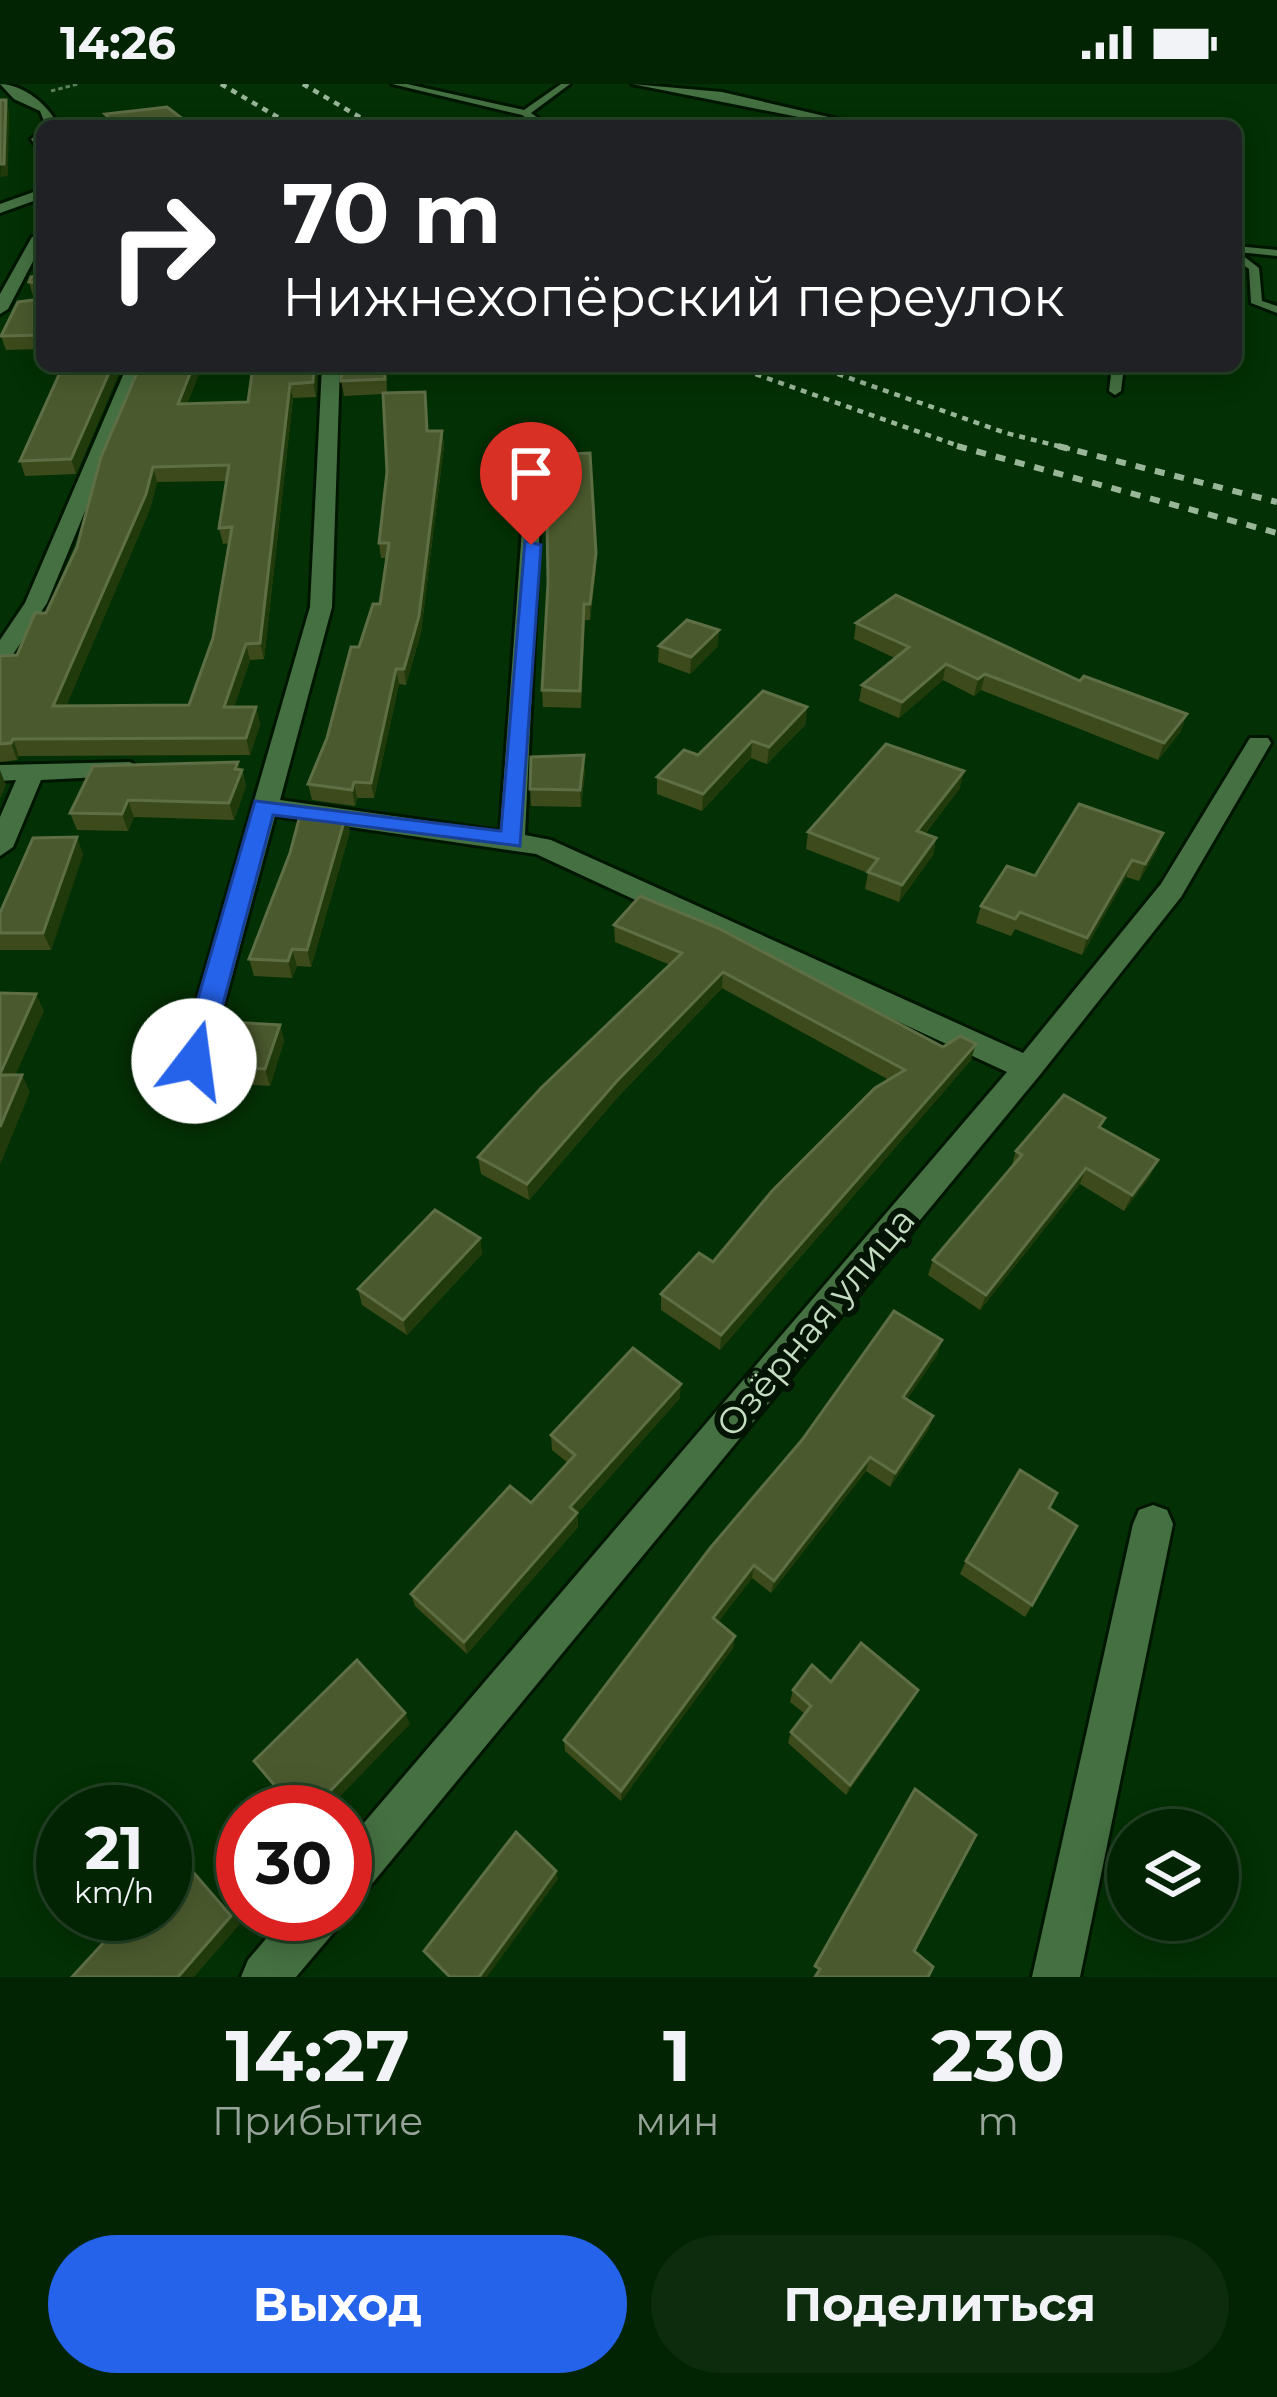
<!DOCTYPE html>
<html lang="ru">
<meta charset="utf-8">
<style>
:root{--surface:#022403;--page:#0c2c0d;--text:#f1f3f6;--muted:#96a49a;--line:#234125;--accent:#2563eb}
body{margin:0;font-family:Montserrat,sans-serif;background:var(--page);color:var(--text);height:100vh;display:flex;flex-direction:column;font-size:45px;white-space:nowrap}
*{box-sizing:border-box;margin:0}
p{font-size:39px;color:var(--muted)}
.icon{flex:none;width:66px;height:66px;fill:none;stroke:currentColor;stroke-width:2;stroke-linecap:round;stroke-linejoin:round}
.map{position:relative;height:1893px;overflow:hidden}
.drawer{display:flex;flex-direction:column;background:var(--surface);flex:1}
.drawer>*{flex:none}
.top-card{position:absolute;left:36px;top:36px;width:1206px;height:252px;border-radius:18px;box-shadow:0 6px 30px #0003,0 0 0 3px var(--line);background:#202124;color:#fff;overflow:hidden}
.tools{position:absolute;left:1107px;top:1725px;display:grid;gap:24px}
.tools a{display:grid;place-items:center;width:132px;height:132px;border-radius:50%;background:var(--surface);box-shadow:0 6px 30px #0003,0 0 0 3px var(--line);font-size:60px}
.speed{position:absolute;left:36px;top:1701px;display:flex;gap:24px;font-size:60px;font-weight:700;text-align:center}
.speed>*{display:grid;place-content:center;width:156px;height:156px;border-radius:50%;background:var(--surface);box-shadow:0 6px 30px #0003,0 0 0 3px var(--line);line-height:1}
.speed small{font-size:30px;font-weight:400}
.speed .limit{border:18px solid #d22;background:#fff;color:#111}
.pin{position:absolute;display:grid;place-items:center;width:102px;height:102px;color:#fff;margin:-123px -51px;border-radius:50% 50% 50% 0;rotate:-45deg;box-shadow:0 0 12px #0007}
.pin .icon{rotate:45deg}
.me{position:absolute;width:132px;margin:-66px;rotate:15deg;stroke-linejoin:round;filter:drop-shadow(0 0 9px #0008)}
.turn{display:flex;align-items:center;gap:42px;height:252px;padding:0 48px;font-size:54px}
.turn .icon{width:156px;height:156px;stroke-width:2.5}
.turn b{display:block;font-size:84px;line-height:102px}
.eta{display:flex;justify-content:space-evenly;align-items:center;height:204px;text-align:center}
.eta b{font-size:72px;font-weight:700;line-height:84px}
.primary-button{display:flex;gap:24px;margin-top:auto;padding:24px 48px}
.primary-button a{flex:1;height:138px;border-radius:72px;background:var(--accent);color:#fff;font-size:48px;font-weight:700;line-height:138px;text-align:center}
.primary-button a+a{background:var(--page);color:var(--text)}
.status{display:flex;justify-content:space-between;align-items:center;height:84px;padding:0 60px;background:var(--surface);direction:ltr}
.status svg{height:33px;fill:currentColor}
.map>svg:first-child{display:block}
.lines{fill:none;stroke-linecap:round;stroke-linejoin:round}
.service-casing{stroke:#001600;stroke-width:6}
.minor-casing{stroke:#001600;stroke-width:6}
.tertiary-casing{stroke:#001600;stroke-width:6}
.path{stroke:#5c7f5b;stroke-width:3;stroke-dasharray:4.5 3;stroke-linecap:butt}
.service{fill:#457142;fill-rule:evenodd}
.minor{fill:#457142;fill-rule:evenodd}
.tertiary{fill:#457142;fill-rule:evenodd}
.rail-far1{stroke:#9ab699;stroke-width:4.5;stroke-dasharray:6 6;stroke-linecap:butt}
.rail{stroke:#9ab699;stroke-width:6;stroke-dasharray:10 10;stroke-linecap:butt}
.wall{fill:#3d4b1c;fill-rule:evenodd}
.shaded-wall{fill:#203a0b}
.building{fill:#4b5a2e;stroke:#5e6e45;stroke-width:3;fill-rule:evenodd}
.route{fill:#2563eb;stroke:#184099;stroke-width:3}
.labels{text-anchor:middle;stroke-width:12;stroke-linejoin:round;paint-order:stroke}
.street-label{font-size:36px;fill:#c3dbc1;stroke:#041404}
</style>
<div class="status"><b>14:26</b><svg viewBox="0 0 49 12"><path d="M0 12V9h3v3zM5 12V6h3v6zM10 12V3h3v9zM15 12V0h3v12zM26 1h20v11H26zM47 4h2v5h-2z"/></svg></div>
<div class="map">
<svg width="1277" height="1893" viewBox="0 0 1277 1893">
<rect width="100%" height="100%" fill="#033004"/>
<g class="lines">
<g class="service-casing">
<g id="service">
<polygon points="392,0 407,0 524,26 561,0 570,0 531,29 549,42 539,42 522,31"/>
<polygon points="1236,162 1277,166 1277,172 1238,168 1259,184 1262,217 1277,222 1277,229 1251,219 1249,185 1236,176"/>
<polygon points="1112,282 1124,282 1121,307 1115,311 1109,307"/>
</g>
</g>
<g class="minor-casing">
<g id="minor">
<polygon points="632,0 722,8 867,42 844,42"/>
<polygon points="32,153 42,153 42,160 8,225 0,230 0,210"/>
<polygon points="127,282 145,282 47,519 8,578 0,580 0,556 25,519"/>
<polygon points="322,282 340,282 332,523 280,716 500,747 524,418 541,414 525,751 551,756 1023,969 1161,800 1250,654 1268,654 1271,659 1181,813 1039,992 361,1813 345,1820 345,1761 1007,988 536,770 275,732 209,977 205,985 183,985 179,977 310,523"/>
<polygon points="130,678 142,686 139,691 41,696 13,763 0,772 0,733 16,696 0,697 0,681"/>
<polygon points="1153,1421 1167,1426 1173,1440 1080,1893 1032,1893 1133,1440 1139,1426"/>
<polygon points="287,1830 342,1830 335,1847 296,1893 241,1893 248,1876"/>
</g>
</g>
<g class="tertiary-casing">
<g id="tertiary">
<path d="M 0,0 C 23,0 50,22 58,42 L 46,42 L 40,27 L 14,15 Z"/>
<polygon points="42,47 42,70 31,55"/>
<polygon points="42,105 42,114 0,129 0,120"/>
</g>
</g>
<polyline class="path" points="51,7 78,0"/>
<use href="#service" class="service"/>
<use href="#minor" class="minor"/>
<use href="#tertiary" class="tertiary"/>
<g class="rail-far1">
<polyline points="221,0 293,42"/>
<polyline points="303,0 375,42"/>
<polyline points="733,282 967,365"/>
<polyline points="815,282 1006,349 1070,365"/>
</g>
<g class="rail">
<polyline points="957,362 1277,449"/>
<polyline points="1058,362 1277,418"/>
</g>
</g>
<g class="wall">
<polygon points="105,30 192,42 108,42"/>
<polygon points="42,192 42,265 6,266 1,252 41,215 41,212 33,212 29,198"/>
<polygon points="63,282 122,282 76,390 25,392 20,377"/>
<path d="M 202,282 L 187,320 L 248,318 L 253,282 L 318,282 L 316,313 L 293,314 L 264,575 L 250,576 L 234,623 L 256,623 L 260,640 L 250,671 L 19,672 L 17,676 L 0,678 L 0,572 L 17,571 L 46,529 L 77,463 ZM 227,397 L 219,444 L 223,460 L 229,459 L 213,554 L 189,621 L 66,622 L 150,425 L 157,398 Z"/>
<polygon points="386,282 387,309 428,347 442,347 444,361 421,548 406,601 399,600 374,714 357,714 355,722 312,716 308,700 327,654 359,563 380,520 387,474 381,474 379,459 387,388 383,310 344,312 341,297"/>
<polygon points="596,485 590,536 585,536 581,624 543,623 542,606"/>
<polygon points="856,539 1181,647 1158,676 981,606 974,612 943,596 899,634 859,617 862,601 895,574 854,555"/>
<polygon points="659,562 718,562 690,590 658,578"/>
<polygon points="806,640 767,680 751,674 702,727 657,710 657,693 698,671"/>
<polygon points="240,686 242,686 246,702 234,736 134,733 128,747 77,746 70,729"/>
<polygon points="585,688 581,723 531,722 530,705"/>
<polygon points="960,704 925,750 936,754 933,771 899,818 865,805 868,789 806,765 808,748"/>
<polygon points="350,747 311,883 297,882 292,894 254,892 249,875"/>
<polygon points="1157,766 1139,797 1126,793 1082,871 1015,845 1011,852 976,839 981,822 1035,792"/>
<polygon points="83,770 51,866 0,866 0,829"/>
<polygon points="614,841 943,963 971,976 720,1266 661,1226 661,1210 713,1178 889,996 722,904 616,1015 529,1116 481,1090 478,1073 670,881 615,858"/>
<polygon points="280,941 284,957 270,1002 219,999 213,982"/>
<polygon points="1102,1044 1150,1092 1124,1127 1080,1100 980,1226 928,1191 933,1176 1011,1084 1016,1067"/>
<polygon points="480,1154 482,1170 407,1251 362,1221 358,1205"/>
<polygon points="942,1256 937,1271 907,1315 933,1332 928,1346 890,1403 866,1387 771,1509 752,1494 718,1538 735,1552 733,1564 621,1717 565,1667 564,1656"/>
<polygon points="680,1314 577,1430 578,1443 467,1570 415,1522 411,1510 531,1419 568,1379 552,1366 551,1351"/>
<polygon points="1049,1425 1032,1521 1025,1533 960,1490 966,1477"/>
<polygon points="831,1598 912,1617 846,1711 788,1659 791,1648 805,1630 790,1618 793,1606"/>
</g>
<g class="shaded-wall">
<polygon points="6,16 9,27 8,92 0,93"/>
<polygon points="112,282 122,282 76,390 71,375"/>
<polygon points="193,282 202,282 181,335 178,320"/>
<polygon points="314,282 318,282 316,313 313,298"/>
<polygon points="290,300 293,314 264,575 260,559"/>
<polygon points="442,347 444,361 421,548 406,601 404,585"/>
<polygon points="153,383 157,398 150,425 59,639 53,622"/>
<polygon points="596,469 596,485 590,536 590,520"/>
<polygon points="719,546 718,562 690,590 691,573"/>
<polygon points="246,560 250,576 228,640 224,623"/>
<polygon points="946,580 943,596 899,634 902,618"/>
<polygon points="396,585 399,600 374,714 371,699"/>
<polygon points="985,590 981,606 974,612 978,595"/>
<polygon points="256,623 260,640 250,671 246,654"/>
<polygon points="807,623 806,640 767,680 769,663"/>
<polygon points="1187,630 1181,647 1158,676 1164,659"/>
<polygon points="13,655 19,672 17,676 11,659"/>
<polygon points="752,657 751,674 702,727 703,710"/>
<polygon points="584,671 585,688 581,723 580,706"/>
<polygon points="238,678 246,702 234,736 229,719"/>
<polygon points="0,686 6,701 0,715"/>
<polygon points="964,687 960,704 914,764 917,747"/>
<polygon points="354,698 357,714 355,722 352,706"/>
<polygon points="128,716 134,733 128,747 122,730"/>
<polygon points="346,731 350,747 311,883 307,866"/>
<polygon points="1163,749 1157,766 1139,797 1145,780"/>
<polygon points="77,753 83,770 51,866 43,849"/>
<polygon points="936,754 933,771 899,818 902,801"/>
<polygon points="1132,776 1126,793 1082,871 1087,854"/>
<polygon points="292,865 297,882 292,894 288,877"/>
<polygon points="723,888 722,904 616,1015 529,1116 527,1100 616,998"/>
<polygon points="36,910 44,927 8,1008 0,990"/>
<polygon points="280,941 284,957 270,1002 265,985"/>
<polygon points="976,960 971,976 720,1266 721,1251"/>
<polygon points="22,991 30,1008 0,1081 0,1043"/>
<polygon points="1158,1076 1150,1092 1124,1127 1132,1111"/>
<polygon points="1086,1084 1080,1100 980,1226 986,1211"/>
<polygon points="480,1154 482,1170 407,1251 403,1236"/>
<polygon points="942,1256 937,1271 899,1327 903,1313"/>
<polygon points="681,1300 680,1314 577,1430 578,1443 467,1570 464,1558 570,1423"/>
<polygon points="933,1332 928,1346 890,1403 895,1389"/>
<polygon points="870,1373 866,1387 771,1509 774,1497"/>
<polygon points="754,1481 752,1494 711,1547 713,1534"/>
<polygon points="735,1552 733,1564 621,1717 621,1707"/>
<polygon points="918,1606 912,1617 846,1711 850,1701"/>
<polygon points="405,1629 410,1640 325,1728 310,1728"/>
<polygon points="181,1774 240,1840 194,1893 178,1893"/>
<polygon points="556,1787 558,1795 487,1893 479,1893"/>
</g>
<g class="building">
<polygon points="0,16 6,16 4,80 0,80"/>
<polygon points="167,23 192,42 118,42 105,30"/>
<polygon points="42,192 42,251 1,252 18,218 41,215 41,199 29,198 31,193"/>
<polygon points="63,282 112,282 71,375 20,377"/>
<path d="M 140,282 L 193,282 L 178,320 L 248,318 L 253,282 L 314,282 L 313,298 L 290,300 L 260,559 L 246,560 L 224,623 L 256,623 L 246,654 L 13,655 L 11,659 L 0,660 L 0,572 L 17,571 L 35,529 L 46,529 L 77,463 L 101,373 ZM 229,381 L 219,444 L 232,443 L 213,554 L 189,621 L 53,622 L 146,410 L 153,383 Z"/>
<polygon points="341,282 384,282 385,295 341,297"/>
<polygon points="425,308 427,347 442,347 419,532 404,585 396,585 371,699 354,698 352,706 308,700 327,654 351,563 359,563 373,520 380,520 389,459 379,459 387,388 383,309"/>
<polygon points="590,369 596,469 590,520 584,520 580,607 542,606 548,499 546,371"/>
<polygon points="896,511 1080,597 1084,592 1187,630 1164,659 985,590 978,595 946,580 902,618 862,601 909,563 856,539"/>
<polygon points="687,536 719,546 691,573 659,562"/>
<polygon points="763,607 807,623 769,663 752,657 703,710 657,693 684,666 698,671"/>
<polygon points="886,660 964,687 917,747 936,754 902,801 868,788 878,775 808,748"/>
<polygon points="584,671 580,706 530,705 531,673"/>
<polygon points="238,678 235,685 242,686 229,719 128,716 122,730 70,729 93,682"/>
<polygon points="1079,720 1163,749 1145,780 1132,776 1087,854 1020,828 1015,835 981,822 1007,782 1035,792"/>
<polygon points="302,724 346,731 307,866 292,865 288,877 249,875 290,769"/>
<polygon points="77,753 43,849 0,849 0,829 33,754"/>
<polygon points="640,812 718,844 943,963 960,952 976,960 721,1251 661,1210 699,1169 713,1178 772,1107 875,1004 905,986 723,888 616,998 527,1100 478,1073 541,1004 682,869 614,841"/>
<polygon points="0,909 36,910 0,990"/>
<polygon points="230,938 280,941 265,985 213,982"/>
<polygon points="0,991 22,991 0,1043"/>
<polygon points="1064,1011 1105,1034 1099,1043 1158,1076 1132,1111 1086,1084 986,1211 933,1176 1022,1071 1016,1067"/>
<polygon points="435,1126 480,1154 403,1236 358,1205"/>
<polygon points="894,1227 942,1256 903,1313 933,1332 895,1389 870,1373 774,1497 754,1481 713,1534 735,1552 621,1707 564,1656 711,1463 802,1356"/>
<polygon points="633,1264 681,1300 570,1423 577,1429 464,1558 411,1510 510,1402 531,1419 575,1371 551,1351"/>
<polygon points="1020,1386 1057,1409 1049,1424 1077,1442 1032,1521 966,1477"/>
<polygon points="861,1559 918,1606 850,1701 791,1648 811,1622 793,1606 812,1581 831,1598"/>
<polygon points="357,1576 405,1629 310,1728 297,1728 254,1677"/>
<polygon points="915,1705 976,1751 914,1867 933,1883 928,1893 815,1893 820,1885 815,1882"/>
<polygon points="516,1748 556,1787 479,1893 450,1893 424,1867"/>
<polygon points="181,1774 231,1832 178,1893 72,1893 130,1830 165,1830 165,1792"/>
</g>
<polygon class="route" points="525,457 541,461 520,762 273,731 208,977 194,988 185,985 180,977 255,717 501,747"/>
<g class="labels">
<g class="street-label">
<text transform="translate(815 1238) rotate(-50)" y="13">Озёрная улица</text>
</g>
</g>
</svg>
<div class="tools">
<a><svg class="icon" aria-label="layers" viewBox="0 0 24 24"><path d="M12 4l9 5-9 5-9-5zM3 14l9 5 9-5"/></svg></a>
</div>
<div class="speed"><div>21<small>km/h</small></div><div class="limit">30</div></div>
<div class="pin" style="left:531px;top:461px;background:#d93025"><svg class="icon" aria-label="arrive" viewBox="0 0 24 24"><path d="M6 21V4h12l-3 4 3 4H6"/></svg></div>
<svg class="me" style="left:194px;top:977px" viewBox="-20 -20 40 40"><circle r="19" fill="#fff"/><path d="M0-13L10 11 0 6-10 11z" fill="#2563eb"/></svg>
<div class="top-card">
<div class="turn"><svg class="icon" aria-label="right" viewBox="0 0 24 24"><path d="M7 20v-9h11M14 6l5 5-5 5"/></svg><div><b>70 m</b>Нижнехопёрский переулок</div></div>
</div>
</div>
<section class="drawer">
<div class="eta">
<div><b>14:27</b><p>Прибытие</p></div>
<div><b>1</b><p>мин</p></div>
<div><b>230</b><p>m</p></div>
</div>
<div class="primary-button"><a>Выход</a><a>Поделиться</a></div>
</section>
